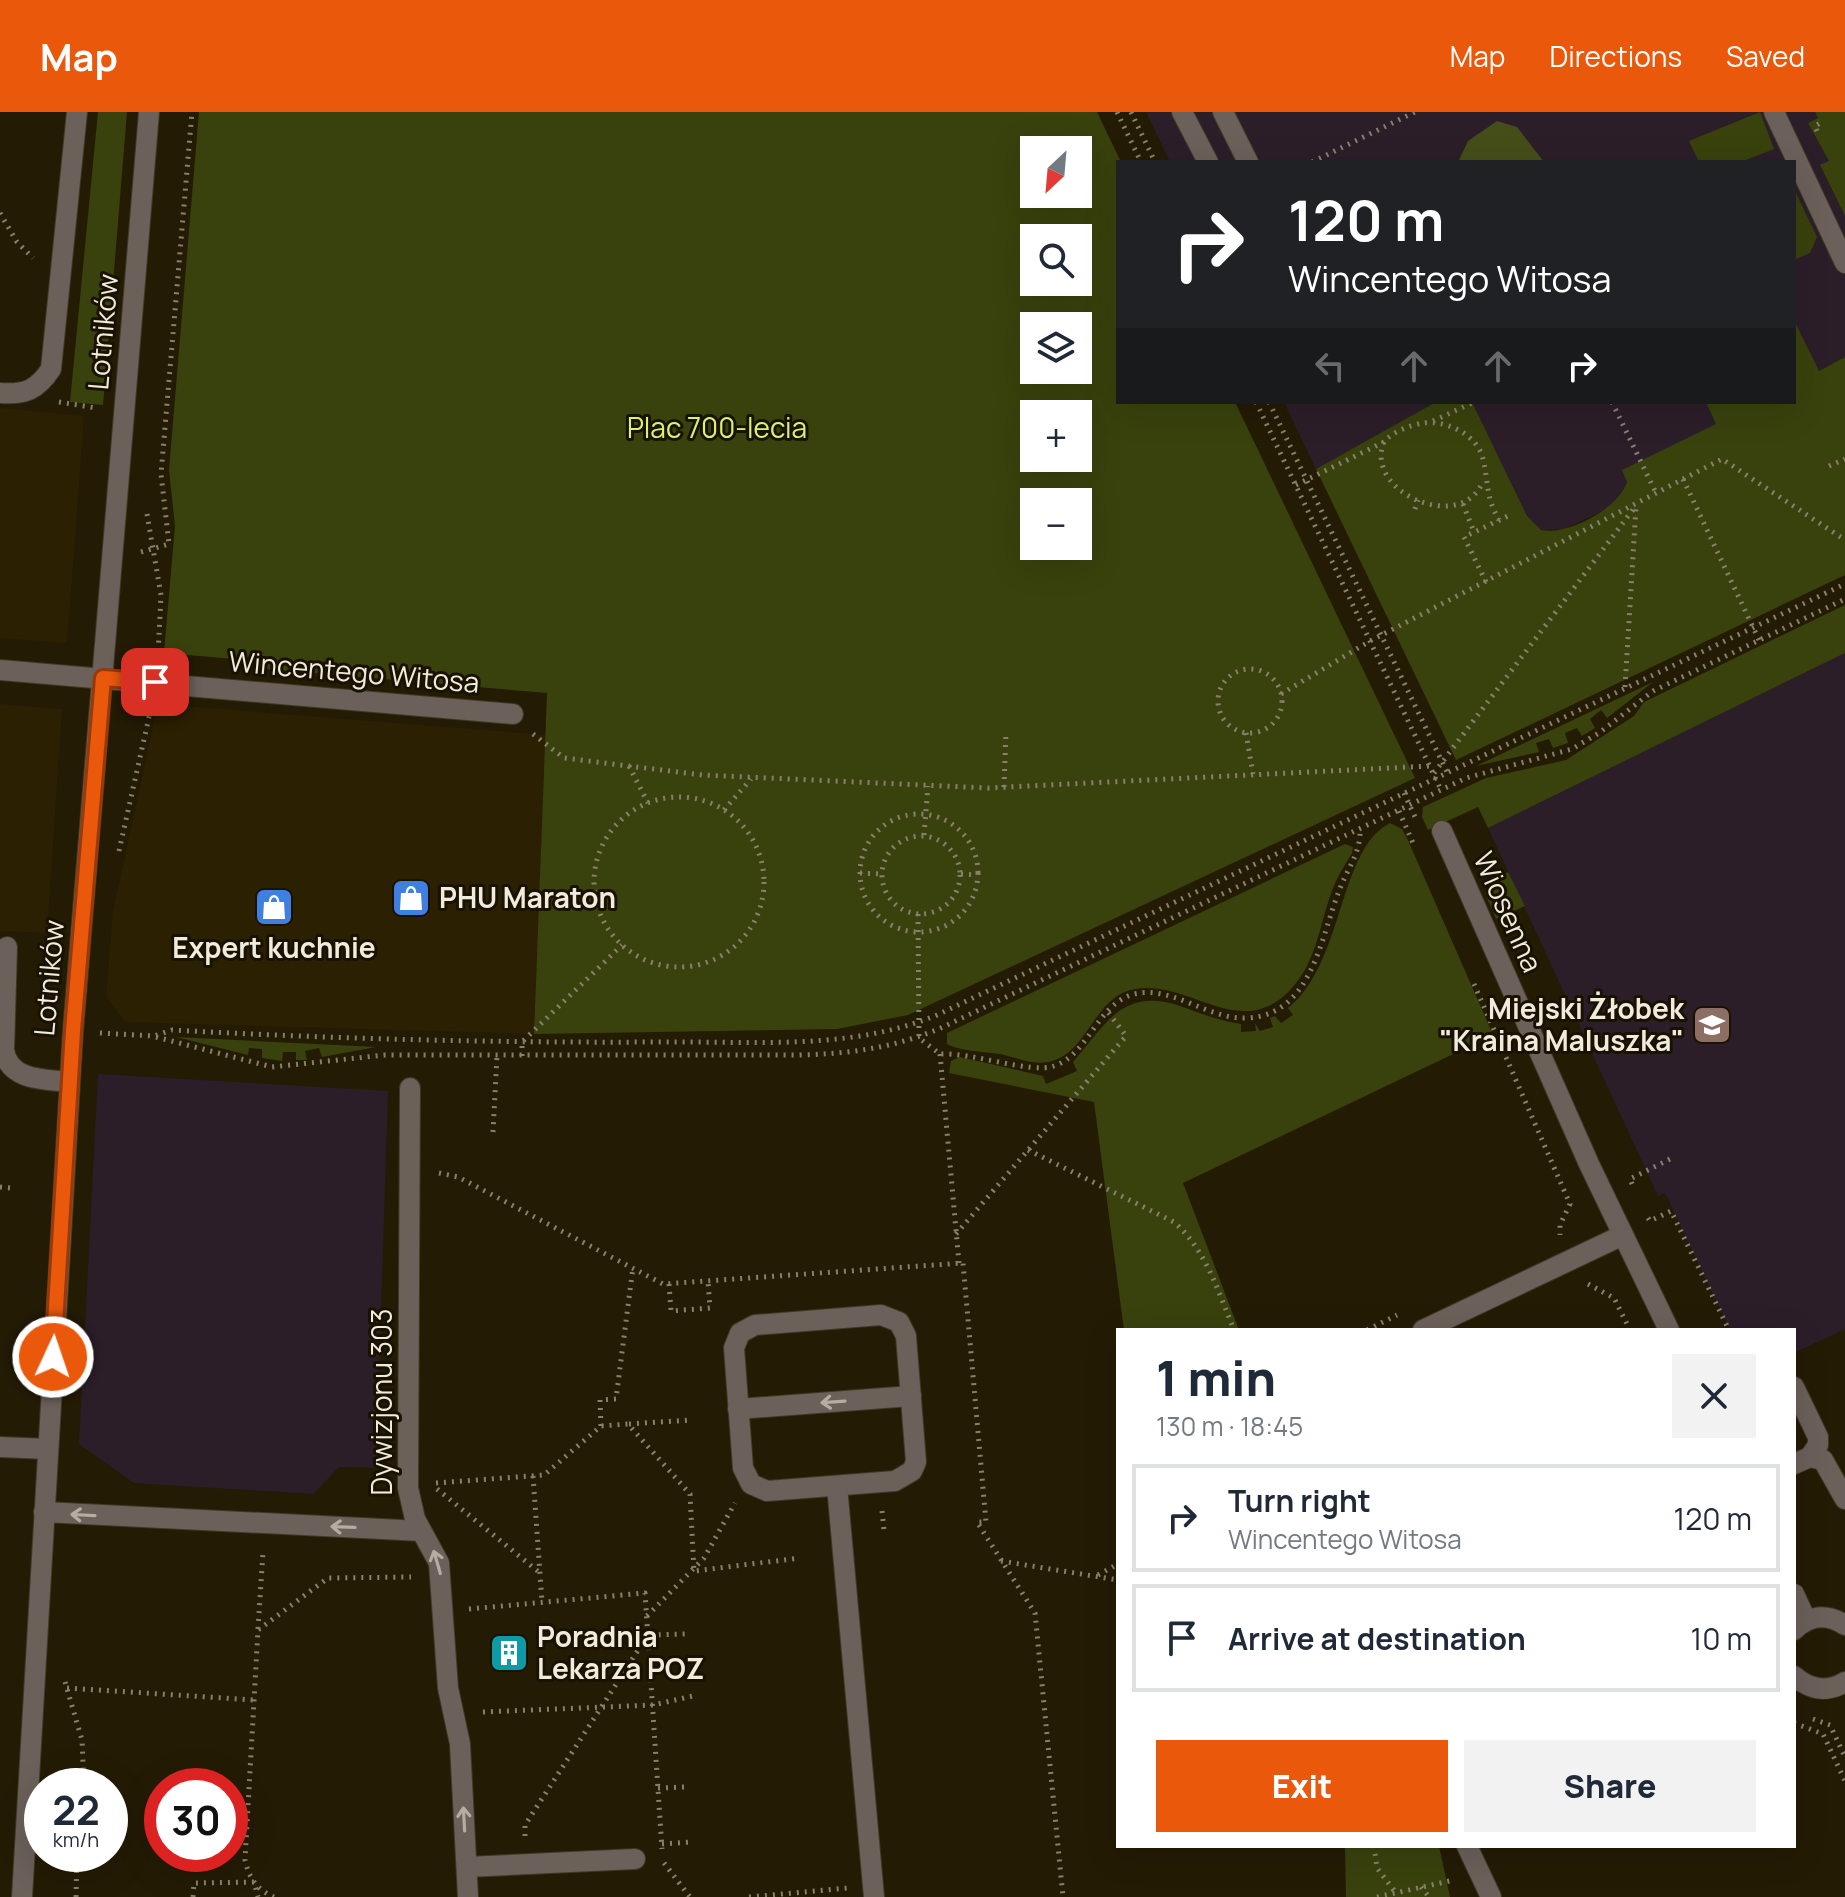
<!DOCTYPE html>
<meta charset="utf-8">
<style>
:root{--surface:#fff;--page:#f2f2f3;--text:#1f2937;--muted:#747a83;--line:#e0e1e3;--accent:#ea580c}
body{margin:0;font-family:Manrope,sans-serif;background:var(--page);color:var(--text);height:100vh;display:flex;flex-direction:column;font-size:30px;white-space:nowrap}
*{box-sizing:border-box;margin:0}
p{font-size:26px;color:var(--muted)}
.icon{flex:none;width:44px;height:44px;fill:none;stroke:currentColor;stroke-width:2;stroke-linecap:round;stroke-linejoin:round}
.map{position:relative;flex:1;overflow:hidden}
.side{position:absolute;left:1116px;top:1216px;width:680px;height:520px;display:flex;flex-direction:column;background:var(--surface);border-radius:0px;box-shadow:0 8px 32px #0002}
.side>*{flex:none}
.hud{position:absolute;left:1116px;top:48px;width:680px;height:244px;border-radius:0px;box-shadow:0 8px 32px #0002;background:#202124;color:#fff;overflow:hidden}
.needle{width:52px;rotate:206deg}
.fabs{position:absolute;left:1020px;top:24px;display:grid;gap:16px}
.fabs a{display:grid;place-items:center;width:72px;height:72px;border-radius:0px;background:var(--surface);box-shadow:0 8px 32px #0002;font-size:40px}
.speed{position:absolute;left:24px;top:1656px;display:flex;gap:16px;font-size:40px;font-weight:700;text-align:center}
.speed>*{display:grid;place-content:center;width:104px;height:104px;border-radius:50%;background:var(--surface);box-shadow:0 8px 32px #0002;line-height:1}
.speed small{font-size:20px;font-weight:400}
.speed .limit{border:12px solid #d22;background:#fff;color:#111}
.pin{position:absolute;display:grid;place-items:center;width:68px;height:68px;color:#fff;margin:-34px;border-radius:16px;box-shadow:0 4px 12px #0006}
.me{position:absolute;width:88px;margin:-44px;rotate:3deg;stroke-linejoin:round;filter:drop-shadow(0 0 6px #0008)}
.turn{display:flex;align-items:center;gap:28px;height:168px;padding:0 40px;font-size:36px}
.turn .icon{width:104px;height:104px;stroke-width:2.5}
.turn b{display:block;font-size:56px;line-height:68px}
.lanes{display:flex;align-items:center;height:76px;padding:0 40px;background:#0003;justify-content:center;gap:40px;direction:ltr}
.lanes .off{opacity:.35}
.round{display:grid;place-items:center;flex:none;width:84px;height:84px;border-radius:0px;background:var(--page)}
.head{display:flex;align-items:center;justify-content:space-between;height:136px;padding:0 40px}
h1{font-size:48px;font-weight:800;line-height:60px}
.cta{display:flex;gap:16px;margin-top:auto;padding:16px 40px}
.cta a{flex:1;height:92px;border-radius:0px;background:var(--accent);color:#fff;font-size:32px;font-weight:800;line-height:92px;text-align:center}
.cta a+a{background:var(--page);color:var(--text)}
ul{padding:0;list-style:none}
li{display:flex;align-items:center;gap:24px;height:108px;margin:0 16px 12px;padding:0 24px;border:4px solid var(--line);border-radius:0px}
li div{flex:1}
li b{display:block;font-size:30px}
li em{font-style:normal}
header{display:flex;align-items:center;gap:48px;box-sizing:border-box;height:112px;padding:0 40px;background:var(--accent);color:#fff}
header strong{font-size:38px}
nav{display:flex;gap:44px;margin-inline-start:auto;font-size:28px}
.map>svg:first-child{display:block}
.built{fill:#2b2002}
.education{fill:#2c1e29}
.green{fill:#39420d;fill-rule:evenodd}
.forest{fill:#454e19}
.lines{fill:none;stroke-linecap:round;stroke-linejoin:round}
.service-casing{stroke:#413823;stroke-width:22}
.minor-casing{stroke:#413823;stroke-width:22}
.path{stroke:#88806e;stroke-width:5;stroke-dasharray:2 6;stroke-linecap:butt}
.service{stroke:#6b605a;stroke-width:20}
.minor{stroke:#6b605a;stroke-width:20}
.oneway{stroke:#b5aca2}
.route-casing{stroke:#983908;stroke-width:20}
.route{stroke:#ea580c;stroke-width:14}
.labels{text-anchor:middle;stroke-width:6;stroke-linejoin:round;paint-order:stroke}
.street-label{font-size:28px;fill:#f1ebdd;stroke:#1a1200}
.park-label{font-size:28px;fill:#d9f371;stroke:#1a1200}
.poi-label{font-size:28px;font-weight:bold;fill:#f1ebdd;stroke:#1a1200;text-anchor:start}
</style>
<header>
<strong>Map</strong>
<nav><a>Map</a><a>Directions</a><a>Saved</a></nav>
</header>
<div class="map">
<svg width="1845" height="1785" viewBox="0 0 1845 1785">
<rect width="100%" height="100%" fill="#241b05"/>
<g class="built">
<polygon points="0,296 84,304 67,531 0,526"/>
<polygon points="0,592 62,597 47,821 0,819"/>
<polygon points="158,592 546,623 534,922 125,910 106,885 113,800"/>
</g>
<g class="education">
<polygon points="1146,0 1815,0 1818,6 1808,11 1829,49 1820,54 1845,104 1845,245 1820,259 1845,308 1627,369 1623,384 1612,395 1564,417 1541,418 1527,404 1472,290 1794,290 1794,50 1170,50"/>
<polygon points="1284,290 1436,290 1316,357"/>
<polygon points="1845,541 1845,1217 1794,1241 1794,1218 1730,1218 1665,1081 1658,1084 1488,716"/>
<polygon points="98,962 388,979 376,1356 339,1355 313,1382 134,1371 79,1332"/>
</g>
<g class="green">
<polygon points="98,0 127,0 103,293 70,290"/>
<path d="M 199,0 L 1097,0 L 1121,50 L 1118,290 L 1235,290 L 1415,666 L 908,903 L 837,917 L 534,922 L 547,581 L 242,555 L 235,547 L 164,541 L 175,414 L 169,358 ZM 1034,38 L 1078,38 L 1078,82 L 1034,82 ZM 1034,126 L 1078,126 L 1078,170 L 1034,170 ZM 1034,214 L 1078,214 L 1078,258 L 1034,258 ZM 1034,302 L 1078,302 L 1078,346 L 1034,346 ZM 1034,390 L 1078,390 L 1078,434 L 1034,434 Z"/>
<polygon points="1760,0 1774,37 1741,50 1699,50 1689,29"/>
<polygon points="1815,0 1845,0 1845,104 1820,53 1829,49 1808,11 1818,6"/>
<polygon points="1796,81 1817,125 1810,141 1794,148"/>
<path d="M 1794,208 L 1819,259 L 1845,245 L 1845,463 L 1456,648 L 1316,357 L 1436,290 L 1472,290 L 1527,404 L 1541,418 C 1568,424 1619,396 1627,370 L 1622,358 L 1716,312 L 1706,290 L 1794,290 Z"/>
<polygon points="1845,493 1845,541 1488,716 1478,695 1428,718 1422,705 1423,695 1486,666 1566,648 1634,604 1644,590"/>
<polygon points="1653,570 1607,606 1601,598 1590,607 1595,616 1582,624 1577,616 1565,621 1568,631 1553,636 1549,627 1536,631 1539,640 1476,654"/>
<path d="M 1390,711 L 1402,717 L 1407,726 L 1493,923 L 1183,1071 L 1239,1218 L 1124,1218 L 1094,990 L 949,961 L 951,949 L 960,945 L 1043,964 L 1046,972 L 1077,959 L 1073,950 C 1106,912 1122,875 1180,894 C 1200,901 1219,909 1241,912 L 1241,920 L 1256,919 L 1255,911 L 1260,919 L 1273,915 L 1270,906 L 1275,904 L 1281,911 L 1293,903 L 1288,896 C 1344,852 1338,737 1390,711 Z"/>
<path d="M 1345,732 L 1353,735 L 1352,741 C 1345,753 1337,765 1332,779 C 1318,816 1317,854 1285,883 C 1237,926 1188,868 1135,877 C 1093,884 1088,943 1048,950 C 1033,953 1015,945 1000,942 C 986,940 958,939 947,932 L 947,921 Z"/>
<polygon points="1508,760 1525,794 1496,807 1485,781 1492,770"/>
<polygon points="176,925 376,935 322,945 319,936 305,939 307,948 296,948 296,940 283,940 282,949 262,946 262,937 249,936 248,943"/>
<polygon points="1345,1734 1439,1734 1450,1785 1346,1785"/>
</g>
<polygon class="forest" points="1497,9 1517,15 1544,50 1458,50 1468,29"/>
<g class="lines">
<g class="service-casing">
<g id="service">
<polyline points="1182,0 1208,50"/>
<polyline points="1223,0 1248,50"/>
<polyline points="1774,0 1845,151"/>
<path d="M 7,835 L 4,938 C 9,969 44,967 70,970"/>
<polyline points="1794,1275 1818,1325 1818,1333 1810,1345"/>
<polyline points="0,1335 48,1337"/>
<polyline points="1794,1352 1810,1345 1823,1348 1845,1387"/>
</g>
</g>
<g class="minor-casing">
<g id="minor">
<path d="M 0,281 C 25,283 37,278 51,257 L 77,0"/>
<polyline points="0,558 513,602"/>
<polyline points="1442,719 1589,1052 1669,1218"/>
<polyline points="410,976 408,1376 415,1407 439,1451 448,1576 460,1632 468,1785"/>
<polygon points="881,1203 899,1210 906,1224 916,1350 912,1359 895,1369 767,1379 751,1372 743,1356 734,1236 740,1221 755,1213"/>
<polyline points="1423,1218 1623,1123"/>
<polyline points="738,1297 911,1284"/>
<polyline points="837,1374 874,1785"/>
<polyline points="44,1400 421,1419"/>
<polyline points="1794,1482 1806,1508"/>
<path d="M 1794,1518 C 1809,1503 1827,1501 1845,1513"/>
<path d="M 1794,1564 C 1810,1578 1827,1581 1845,1570"/>
<polyline points="1467,1734 1491,1785"/>
<polyline points="467,1755 635,1747"/>
<polyline points="22,1785 73,919 149,0"/>
</g>
</g>
<g class="path">
<polyline points="1117,0 1141,50"/>
<polyline points="1131,0 1155,50"/>
<polyline points="1817,19 1815,14 1822,10"/>
<polyline points="1312,50 1415,0"/>
<polyline points="0,101 17,130 33,146"/>
<polyline points="59,290 96,296"/>
<polyline points="1256,290 1441,678"/>
<polyline points="1269,290 1447,660"/>
<polyline points="1612,290 1656,381"/>
<polyline points="1433,309 1472,291"/>
<path d="M 1384,330 C 1363,380 1462,423 1483,369"/>
<polyline points="1829,354 1845,347"/>
<polyline points="1683,367 1759,528"/>
<path d="M 1296,373 L 1384,330 C 1392,320 1410,313 1423,311 C 1446,308 1477,322 1483,347 C 1489,372 1485,383 1499,408"/>
<polyline points="1463,392 1474,420"/>
<polyline points="1415,397 1418,388"/>
<polyline points="147,402 161,483 158,543"/>
<polyline points="141,440 169,432 161,362 192,0"/>
<polyline points="1486,470 1464,425 1510,403"/>
<circle cx="1250" cy="589" r="32"/>
<polyline points="1625,575 1636,395"/>
<polyline points="1281,582 1370,529 1722,347 1845,428"/>
<polyline points="1246,621 1253,662"/>
<polyline points="533,622 564,646 702,663 988,676 1430,654"/>
<polyline points="629,654 648,691"/>
<polyline points="1434,661 1635,395"/>
<polyline points="1004,675 1006,619"/>
<polyline points="1404,681 1416,707"/>
<circle cx="679" cy="770" r="85"/>
<polyline points="724,698 751,667"/>
<polyline points="1399,699 1413,731"/>
<circle cx="919" cy="761" r="59"/>
<polyline points="924,723 928,674"/>
<circle cx="921" cy="763" r="39"/>
<polyline points="119,739 151,596"/>
<polyline points="860,761 881,762"/>
<polyline points="961,762 977,763"/>
<path d="M 918,802 L 919,926 L 940,942 C 972,940 1030,962 1054,954 C 1089,942 1097,892 1134,882 C 1172,873 1207,907 1245,906 C 1312,905 1321,824 1339,779 C 1347,757 1361,741 1360,717"/>
<polyline points="1474,872 1570,1092 1560,1113 1560,1123"/>
<path d="M 100,921 L 154,924 L 172,918 C 336,927 498,931 662,930 C 754,929 850,939 937,903 L 1845,472"/>
<path d="M 156,925 L 272,955 L 385,943 L 797,943 C 849,942 895,936 943,915 L 1466,666 L 1572,637 L 1599,621 L 1653,579 L 1845,487"/>
<polyline points="940,942 959,1151"/>
<polyline points="522,944 522,930 622,833"/>
<polyline points="493,1020 497,944"/>
<path d="M 1028,1038 L 1174,1110 C 1206,1138 1218,1179 1234,1218"/>
<polyline points="439,1061 458,1065 663,1172 963,1151 986,1410 977,1410 1035,1501 1063,1785"/>
<polyline points="1632,1072 1630,1067 1670,1047"/>
<polyline points="0,1075 11,1076"/>
<polyline points="1648,1106 1650,1109 1671,1099 1729,1218"/>
<polyline points="956,1122 1126,924 1108,900"/>
<polyline points="669,1172 671,1199 710,1196 708,1169"/>
<polyline points="1588,1172 1614,1186 1630,1218"/>
<polyline points="1367,1218 1397,1203"/>
<polyline points="629,1312 691,1308"/>
<polyline points="601,1314 600,1288 616,1287 633,1155"/>
<polyline points="533,1364 542,1490"/>
<polyline points="436,1371 544,1363 601,1314 628,1312 690,1382 694,1459 800,1446"/>
<polyline points="437,1377 540,1461"/>
<polyline points="882,1399 884,1418"/>
<polyline points="1001,1449 1118,1468"/>
<polyline points="1098,1463 1118,1452"/>
<polyline points="469,1497 645,1481 662,1737"/>
<polyline points="647,1504 704,1446 735,1391"/>
<polyline points="258,1517 263,1440"/>
<polyline points="65,1570 82,1628 84,1674"/>
<polyline points="67,1576 254,1588"/>
<polyline points="483,1600 653,1593 693,1584"/>
<polyline points="1813,1607 1830,1613 1845,1645"/>
<polyline points="1794,1611 1823,1622 1845,1669"/>
<polyline points="658,1676 685,1675"/>
<polyline points="525,1724 525,1713 648,1523 687,1522"/>
<polyline points="662,1732 691,1730"/>
<polyline points="1374,1734 1377,1756 1396,1781"/>
<polyline points="664,1751 690,1785"/>
<polyline points="1421,1775 1429,1785"/>
<polyline points="76,1785 77,1742"/>
<polyline points="193,1785 194,1771 254,1770 258,1785"/>
<path d="M 274,1785 C 257,1778 249,1766 245,1748 L 258,1518 L 328,1466 L 411,1465"/>
<polyline points="749,1785 848,1776"/>
<polyline points="1377,1785 1454,1768"/>
</g>
<use href="#service" class="service"/>
<use href="#minor" class="minor"/>
</g>
<defs><path id="oneway-shaft" d="M-6 0H5M1.5-3L5.5 0L1.5 3" fill="none" stroke-width="1.6" stroke-linecap="round" stroke-linejoin="round" transform="scale(2)"/></defs>
<g class="oneway">
<use href="#oneway-shaft" transform="translate(833 1290) rotate(176)"/>
<use href="#oneway-shaft" transform="translate(83 1403) rotate(-177)"/>
<use href="#oneway-shaft" transform="translate(343 1415) rotate(-178)"/>
<use href="#oneway-shaft" transform="translate(437 1450) rotate(-106)"/>
<use href="#oneway-shaft" transform="translate(464 1707) rotate(-93)"/>
</g>
<g class="lines">
<g class="route-casing">
<polyline id="route" points="53,1245 73,919 103,566 155,570"/>
</g>
<use href="#route" class="route"/>
</g>
<defs>
<g id="shop-square" transform="scale(2)"><rect x="-9" y="-9" width="18" height="18" rx="4" fill="#3f7fe0" stroke="#1a1200"/><path d="M-5-2.5h2.3a2.7 3.5 0 0 1 5.4 0H5L5.5 6h-11ZM-1.5-2.5h3a1.5 2.3 0 0 0-3 0Z" fill="#fff"/></g>
<g id="school-square" transform="scale(2)"><rect x="-9" y="-9" width="18" height="18" rx="4" fill="#8d6e63" stroke="#1a1200"/><path d="M0-5L7-2L0 1L-7-2ZM-4 1L0 2.5L4 1V4Q0 6-4 4Z" fill="#fff"/></g>
<g id="building-square" transform="scale(2)"><rect x="-9" y="-9" width="18" height="18" rx="4" fill="#0f9aa8" stroke="#1a1200"/><path d="M-4-6H4V6H1V3H-1V6H-4ZM-2.5-4.3h1.7v1.8h-1.7ZM.8-4.3h1.7v1.8H.8ZM-2.5-1h1.7V.8h-1.7ZM.8-1h1.7V.8H.8Z" fill="#fff"/></g>
</defs>
<g fill-rule="evenodd">
<use href="#shop-square" x="411" y="786"/>
<use href="#shop-square" x="274" y="795"/>
<use href="#school-square" x="1712" y="913"/>
<use href="#building-square" x="509" y="1541"/>
</g>
<g class="labels">
<g class="street-label">
<text transform="translate(103 220) rotate(-85)" y="10">Lotników</text>
<text transform="translate(354 560) rotate(5)" y="10">Wincentego Witosa</text>
<text transform="translate(1508 800) rotate(66)" y="10">Wiosenna</text>
<text transform="translate(49 866) rotate(-85)" y="10">Lotników</text>
<text transform="translate(382 1290) rotate(-90)" y="10">Dywizjonu 303</text>
</g>
<g class="park-label">
<text x="717" y="326">Plac 700-lecia</text>
</g>
<g class="poi-label">
<text x="439" y="796">PHU Maraton</text>
<text x="274" y="846" text-anchor="middle">Expert kuchnie</text>
<text x="1684" y="907" text-anchor="end">Miejski Żłobek<tspan x="1684" dy="32">"Kraina Maluszka"</tspan></text>
<text x="537" y="1535">Poradnia<tspan x="537" dy="32">Lekarza POZ</tspan></text>
</g>
</g>
</svg>
<div class="fabs">
<a><svg class="needle" viewBox="-14 -14 28 28"><path d="M0-13l5 13h-10z" fill="#e53935"/><path d="M0 13l5-13h-10z" fill="#747a83"/></svg></a>
<a><svg class="icon" aria-label="search" viewBox="0 0 24 24"><circle cx="10" cy="10" r="6"/><path d="M15 15l6 6"/></svg></a>
<a><svg class="icon" aria-label="layers" viewBox="0 0 24 24"><path d="M12 4l9 5-9 5-9-5zM3 14l9 5 9-5"/></svg></a>
<a>+</a>
<a>−</a>
</div>
<div class="speed"><div>22<small>km/h</small></div><div class="limit">30</div></div>
<div class="pin" style="left:155px;top:570px;background:#d93025"><svg class="icon" aria-label="arrive" viewBox="0 0 24 24"><path d="M6 21V4h12l-3 4 3 4H6"/></svg></div>
<svg class="me" style="left:53px;top:1245px" viewBox="-20 -20 40 40"><circle r="17" fill="#ea580c" stroke="#fff" stroke-width="3"/><path d="M0-11L8 9 0 5-8 9z" fill="#fff"/></svg>
<div class="hud">
<div class="turn"><svg class="icon" aria-label="right" viewBox="0 0 24 24"><path d="M7 20v-9h11M14 6l5 5-5 5"/></svg><div><b>120 m</b>Wincentego Witosa</div></div>
<div class="lanes"><svg class="icon off" aria-label="left" viewBox="0 0 24 24"><path d="M17 20v-9H6M10 6l-5 5 5 5"/></svg><svg class="icon off" aria-label="ahead" viewBox="0 0 24 24"><path d="M12 20V5M6 11l6-6 6 6"/></svg><svg class="icon off" aria-label="ahead" viewBox="0 0 24 24"><path d="M12 20V5M6 11l6-6 6 6"/></svg><svg class="icon" aria-label="right" viewBox="0 0 24 24"><path d="M7 20v-9h11M14 6l5 5-5 5"/></svg></div>
</div>
<section class="side">
<div class="head"><div><h1>1 min</h1><p>130 m · 18:45</p></div><a class="round"><svg class="icon" aria-label="close" viewBox="0 0 24 24"><path d="M6 6l12 12M18 6L6 18"/></svg></a></div>
<ul>
<li><svg class="icon" aria-label="right" viewBox="0 0 24 24"><path d="M7 20v-9h11M14 6l5 5-5 5"/></svg><div><b>Turn right</b><p>Wincentego Witosa</p></div><em>120 m</em></li>
<li><svg class="icon" aria-label="arrive" viewBox="0 0 24 24"><path d="M6 21V4h12l-3 4 3 4H6"/></svg><div><b>Arrive at destination</b></div><em>10 m</em></li>
</ul>
<div class="cta"><a>Exit</a><a>Share</a></div>
</section>
</div>
